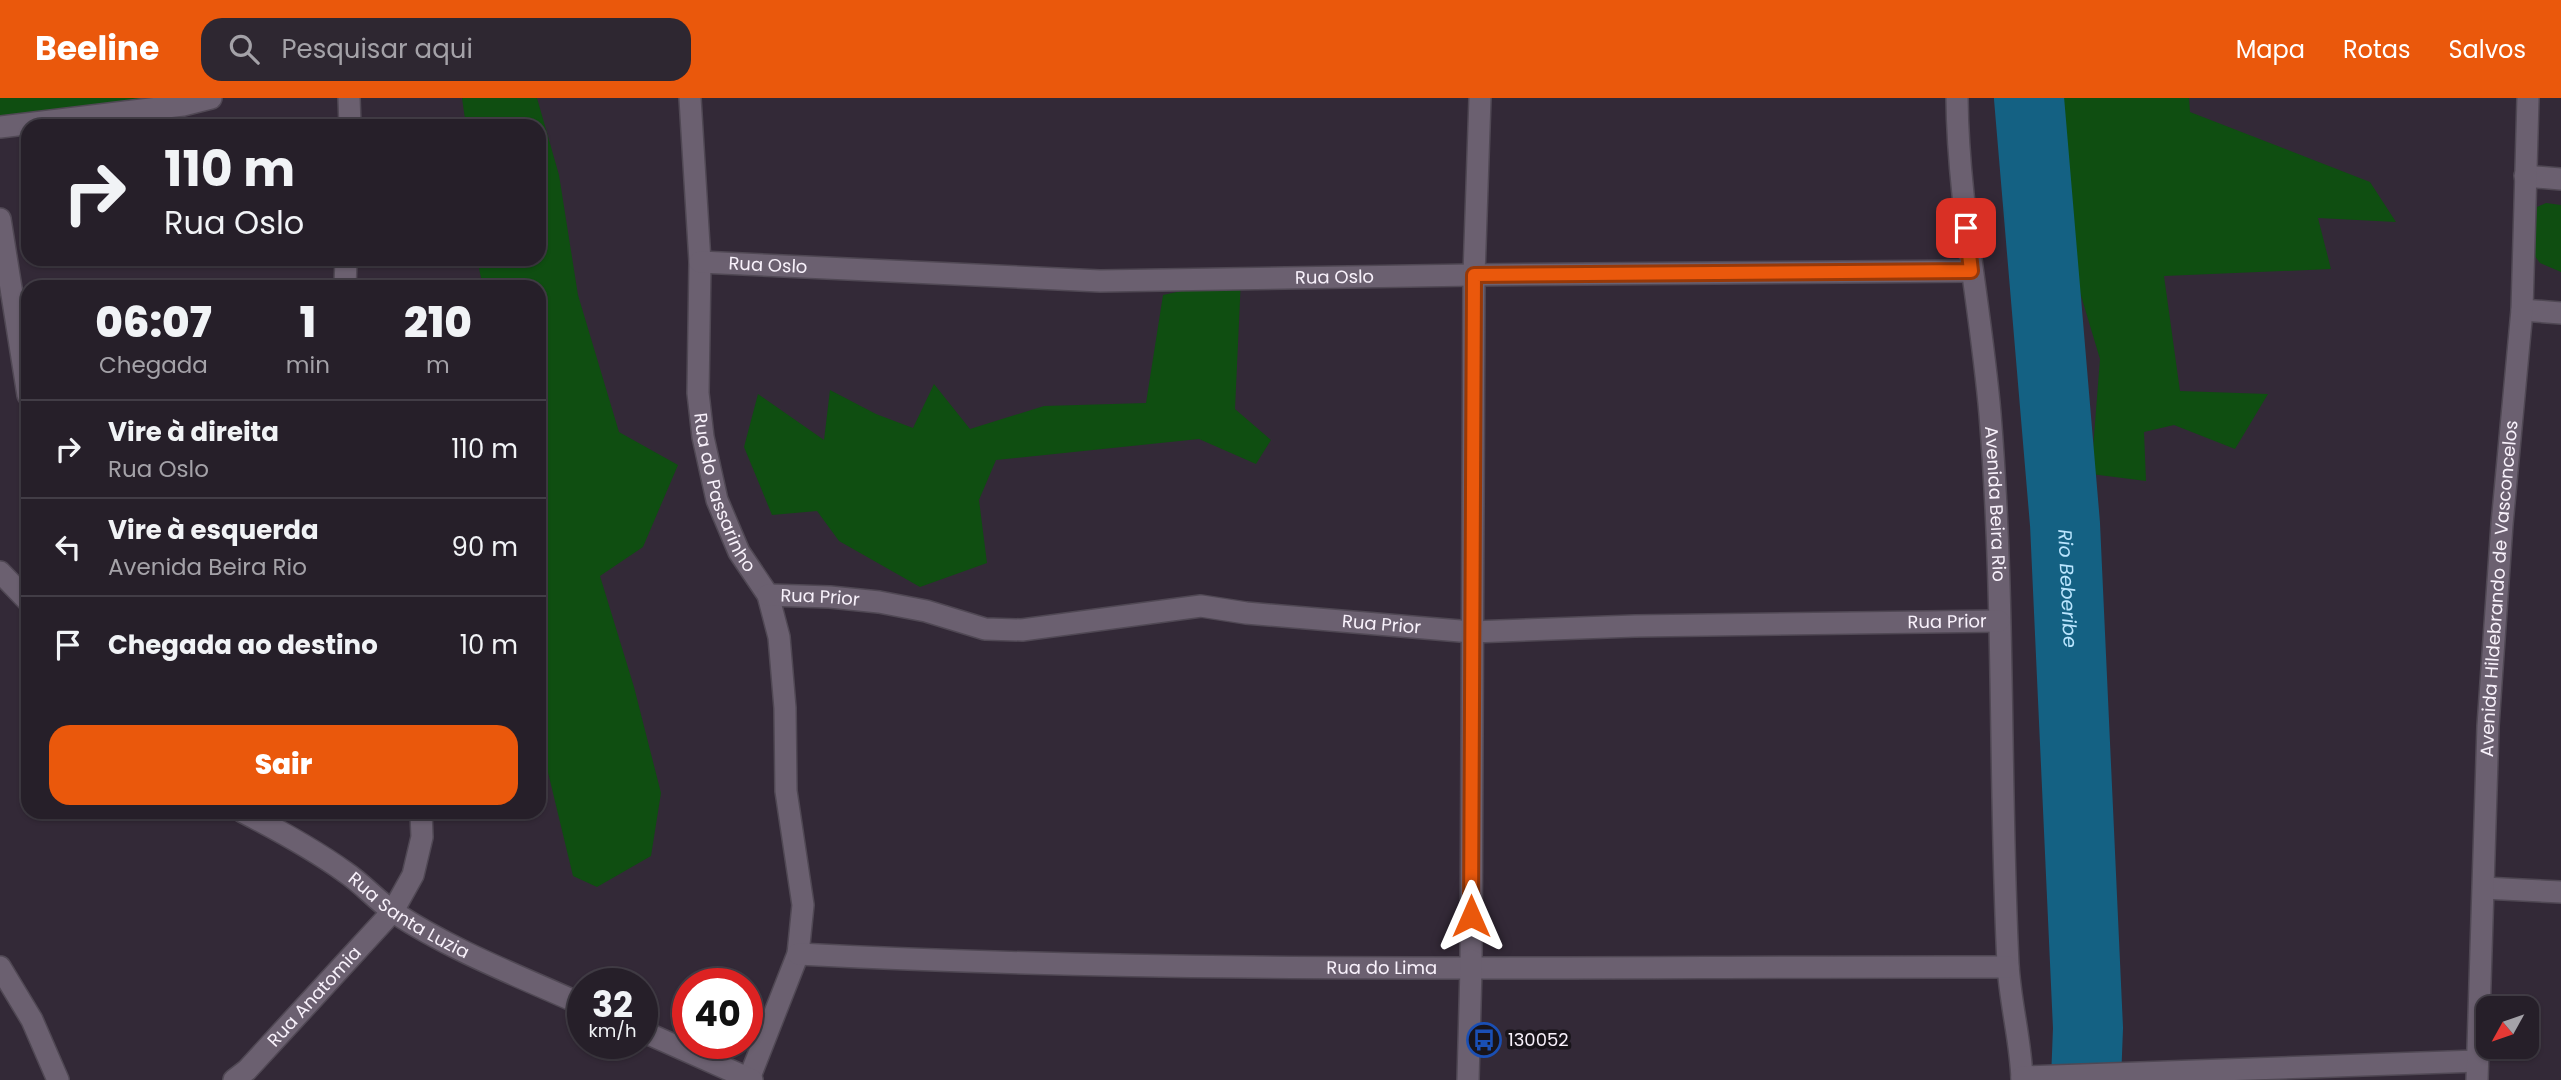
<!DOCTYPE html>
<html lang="pt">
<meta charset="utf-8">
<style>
:root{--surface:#261f29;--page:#2e2731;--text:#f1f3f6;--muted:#a4a2a8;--line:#423d46;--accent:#ea580c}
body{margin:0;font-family:Poppins,sans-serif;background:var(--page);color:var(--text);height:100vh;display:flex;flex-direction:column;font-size:26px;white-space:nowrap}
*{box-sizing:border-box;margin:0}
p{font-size:23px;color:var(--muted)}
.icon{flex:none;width:38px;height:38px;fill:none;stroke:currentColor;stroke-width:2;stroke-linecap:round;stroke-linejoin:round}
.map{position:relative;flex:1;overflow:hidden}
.side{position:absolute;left:21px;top:182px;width:525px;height:539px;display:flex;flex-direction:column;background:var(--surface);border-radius:21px;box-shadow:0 2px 5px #0004,0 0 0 2px var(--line)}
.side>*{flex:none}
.hud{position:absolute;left:21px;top:21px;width:525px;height:147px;border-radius:21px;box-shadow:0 2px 5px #0004,0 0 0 2px var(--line);background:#261f29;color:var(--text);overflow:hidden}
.needle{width:46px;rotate:230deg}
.controls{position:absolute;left:2476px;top:898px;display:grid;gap:14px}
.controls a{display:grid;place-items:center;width:63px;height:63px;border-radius:14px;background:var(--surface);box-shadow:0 2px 5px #0004,0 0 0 2px var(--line);font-size:35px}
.speed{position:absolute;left:567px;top:870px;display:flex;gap:14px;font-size:35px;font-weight:700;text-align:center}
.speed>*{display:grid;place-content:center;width:91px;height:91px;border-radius:50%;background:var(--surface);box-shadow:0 2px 5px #0004,0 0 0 2px var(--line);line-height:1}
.speed small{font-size:18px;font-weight:400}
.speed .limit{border:10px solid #d22;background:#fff;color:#111}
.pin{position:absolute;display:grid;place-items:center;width:60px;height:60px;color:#fff;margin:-30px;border-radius:14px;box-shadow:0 4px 10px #0006}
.me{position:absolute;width:77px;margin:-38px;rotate:0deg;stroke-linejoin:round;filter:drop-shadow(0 0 5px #0008)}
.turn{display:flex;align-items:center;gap:24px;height:147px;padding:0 28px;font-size:32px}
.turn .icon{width:91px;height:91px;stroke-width:2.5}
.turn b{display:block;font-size:49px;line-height:60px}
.eta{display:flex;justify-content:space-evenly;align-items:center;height:119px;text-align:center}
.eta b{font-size:42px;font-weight:800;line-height:49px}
.cta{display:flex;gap:14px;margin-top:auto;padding:14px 28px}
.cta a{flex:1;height:80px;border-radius:21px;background:var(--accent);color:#fff;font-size:28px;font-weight:800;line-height:80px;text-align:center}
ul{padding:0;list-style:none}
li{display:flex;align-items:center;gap:21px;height:98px;padding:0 28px;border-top:2px solid var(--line)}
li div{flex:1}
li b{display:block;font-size:26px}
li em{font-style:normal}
header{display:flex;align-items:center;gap:42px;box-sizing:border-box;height:98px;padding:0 35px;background:var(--accent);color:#fff}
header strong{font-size:33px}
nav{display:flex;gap:38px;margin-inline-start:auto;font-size:24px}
.search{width:490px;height:63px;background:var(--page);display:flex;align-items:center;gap:18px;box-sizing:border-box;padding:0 24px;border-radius:21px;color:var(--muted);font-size:26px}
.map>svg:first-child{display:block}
.green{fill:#0f4e11}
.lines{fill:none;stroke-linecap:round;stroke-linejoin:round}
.river{stroke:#146183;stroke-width:70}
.minor-casing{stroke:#504854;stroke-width:24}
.minor{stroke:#6b6070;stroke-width:21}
.route-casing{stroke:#983908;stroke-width:18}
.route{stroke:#ea580c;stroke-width:12}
.labels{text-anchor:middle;stroke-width:7;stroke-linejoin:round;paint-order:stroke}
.street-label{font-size:18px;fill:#f8f1fb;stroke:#18141a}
.poi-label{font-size:18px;fill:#f8f1fb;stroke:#18141a;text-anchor:start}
.water-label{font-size:19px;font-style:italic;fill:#bae5fe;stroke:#18141a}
</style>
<header>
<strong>Beeline</strong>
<div class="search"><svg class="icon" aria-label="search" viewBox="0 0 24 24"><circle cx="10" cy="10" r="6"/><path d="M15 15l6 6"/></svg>Pesquisar aqui</div>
<nav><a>Mapa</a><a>Rotas</a><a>Salvos</a></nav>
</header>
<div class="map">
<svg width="2561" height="982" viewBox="0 0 2561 982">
<rect width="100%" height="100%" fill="#332937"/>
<g class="green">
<polygon points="0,0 158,0 0,28"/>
<polygon points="462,0 537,0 559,77 578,197 619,334 678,367 643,449 600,478 634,589 661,695 651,758 597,789 573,778 539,637 539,553 545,522 539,487 539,189 483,189 477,161 539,161 539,28 466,28"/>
<polygon points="2047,0 2189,0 2190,14 2370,84 2396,124 2318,120 2331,171 2164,178 2180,293 2268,296 2235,351 2174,327 2144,334 2146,383 2091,376 2100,261 2061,131"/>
<polygon points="2546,105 2561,107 2561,174 2540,165 2534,157 2537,109"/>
<polygon points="1241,180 1235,311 1271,342 1256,366 1199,341 996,362 979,402 987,465 920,489 839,443 817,413 772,417 744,349 758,296 824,342 830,292 876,316 913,330 934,286 970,331 1044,308 1146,305 1163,197"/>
</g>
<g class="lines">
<path class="river" id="s1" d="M 2029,0 L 2065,426 L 2088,930 L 2086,982"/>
<g class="minor-casing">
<g id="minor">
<polyline points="349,0 350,28"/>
<path id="s2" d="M 690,0 L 700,164 L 698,295 L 703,339 L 717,402 L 739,454 L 768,497 L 779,539 L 785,610 L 786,693 L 803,807 L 798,856 L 749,981"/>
<path id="s3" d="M 1957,0 C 1958,106 1981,210 1990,316 C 2005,499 1999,683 2008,866 C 2010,905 2021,943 2022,982"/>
<polyline points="0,29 183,7 211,0"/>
<polyline points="2525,78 2561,81"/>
<polyline points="0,121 28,297"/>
<path id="s4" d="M 700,164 L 1100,183 L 1474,177 L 1971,173"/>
<polyline points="345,189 346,161"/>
<polyline points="2522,212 2561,215"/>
<polyline points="0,474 28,503"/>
<path id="s5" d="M 768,497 L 830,499 L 879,504 L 926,513 L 985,531 L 1022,532 L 1201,508 L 1246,515 L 1472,534 L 1635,528 L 1999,523"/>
<path id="s6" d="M 243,714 C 278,732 313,751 345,774 C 363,786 377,803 395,815 C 453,853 519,878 583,907"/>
<polyline points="2484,790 2561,794"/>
<path id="s7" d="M 798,856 C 1201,877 1605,868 2008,869"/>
<polyline points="0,869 32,922 58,982"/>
<polyline points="642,933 752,982"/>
<polyline points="2022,979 2477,963"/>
<path id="s8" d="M 234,982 L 247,972 L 393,813 L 413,777 L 422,739 L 421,714"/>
<polyline points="1468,982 1471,870 1474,177 1480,0"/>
<path id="s9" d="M 2477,982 L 2488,628 L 2502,426 L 2522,212 L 2528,0"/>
</g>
</g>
<use href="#minor" class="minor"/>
</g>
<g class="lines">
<g class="route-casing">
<polyline id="route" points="1471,818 1474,177 1971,173 1966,130"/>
</g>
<use href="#route" class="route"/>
</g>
<defs>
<g id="bus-ring" transform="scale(1.75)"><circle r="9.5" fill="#18141a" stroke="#1a4fb4" stroke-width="1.5"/><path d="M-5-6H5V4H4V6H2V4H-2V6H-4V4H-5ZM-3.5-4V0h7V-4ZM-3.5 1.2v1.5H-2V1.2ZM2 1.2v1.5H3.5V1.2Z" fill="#1a4fb4"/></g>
</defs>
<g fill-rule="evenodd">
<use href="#bus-ring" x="1484" y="942"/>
</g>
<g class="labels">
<g class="street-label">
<text dy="6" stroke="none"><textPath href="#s4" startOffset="68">Rua Oslo</textPath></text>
<text dy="6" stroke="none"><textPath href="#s4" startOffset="635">Rua Oslo</textPath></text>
<text dy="6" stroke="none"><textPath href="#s2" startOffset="399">Rua do Passarinho</textPath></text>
<text dy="6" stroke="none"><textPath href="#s3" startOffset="408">Avenida Beira Rio</textPath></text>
<text dy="6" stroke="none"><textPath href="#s9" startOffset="492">Avenida Hildebrando de Vasconcelos</textPath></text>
<text dy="6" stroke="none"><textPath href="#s5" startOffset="52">Rua Prior</textPath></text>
<text dy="6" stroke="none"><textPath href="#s5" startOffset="1186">Rua Prior</textPath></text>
<text dy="6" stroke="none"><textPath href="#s5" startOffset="620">Rua Prior</textPath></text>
<text dy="6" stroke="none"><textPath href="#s6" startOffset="196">Rua Santa Luzia</textPath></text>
<text dy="6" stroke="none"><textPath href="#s7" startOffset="584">Rua do Lima</textPath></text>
<text dy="6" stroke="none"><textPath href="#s8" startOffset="116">Rua Anatomia</textPath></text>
</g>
<g class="poi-label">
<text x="1508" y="948">130052</text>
</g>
<g class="water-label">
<text dy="7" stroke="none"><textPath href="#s1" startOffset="492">Rio Beberibe</textPath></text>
</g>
</g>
</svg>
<div class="controls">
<a><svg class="needle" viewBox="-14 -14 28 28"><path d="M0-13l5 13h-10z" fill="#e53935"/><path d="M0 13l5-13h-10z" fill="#a4a2a8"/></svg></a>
</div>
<div class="speed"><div>32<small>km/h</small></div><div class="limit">40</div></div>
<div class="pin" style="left:1966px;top:130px;background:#d93025"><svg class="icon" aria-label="arrive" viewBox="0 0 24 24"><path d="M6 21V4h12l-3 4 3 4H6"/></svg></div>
<svg class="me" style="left:1471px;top:818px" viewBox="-20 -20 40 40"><path d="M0-17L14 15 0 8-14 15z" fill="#ea580c" stroke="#fff" stroke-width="4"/></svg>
<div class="hud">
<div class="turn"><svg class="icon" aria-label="right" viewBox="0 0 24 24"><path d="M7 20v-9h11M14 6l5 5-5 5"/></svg><div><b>110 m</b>Rua Oslo</div></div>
</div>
<section class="side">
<div class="eta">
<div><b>06:07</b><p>Chegada</p></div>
<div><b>1</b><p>min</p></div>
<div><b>210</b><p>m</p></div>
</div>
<ul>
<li><svg class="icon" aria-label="right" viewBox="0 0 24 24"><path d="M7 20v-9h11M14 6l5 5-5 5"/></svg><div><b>Vire à direita</b><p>Rua Oslo</p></div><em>110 m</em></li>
<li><svg class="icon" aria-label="left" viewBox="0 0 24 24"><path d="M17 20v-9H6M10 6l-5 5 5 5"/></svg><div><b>Vire à esquerda</b><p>Avenida Beira Rio</p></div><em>90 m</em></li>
<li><svg class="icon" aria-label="arrive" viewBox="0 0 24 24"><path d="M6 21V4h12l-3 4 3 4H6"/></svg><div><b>Chegada ao destino</b></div><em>10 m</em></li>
</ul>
<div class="cta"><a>Sair</a></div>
</section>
</div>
